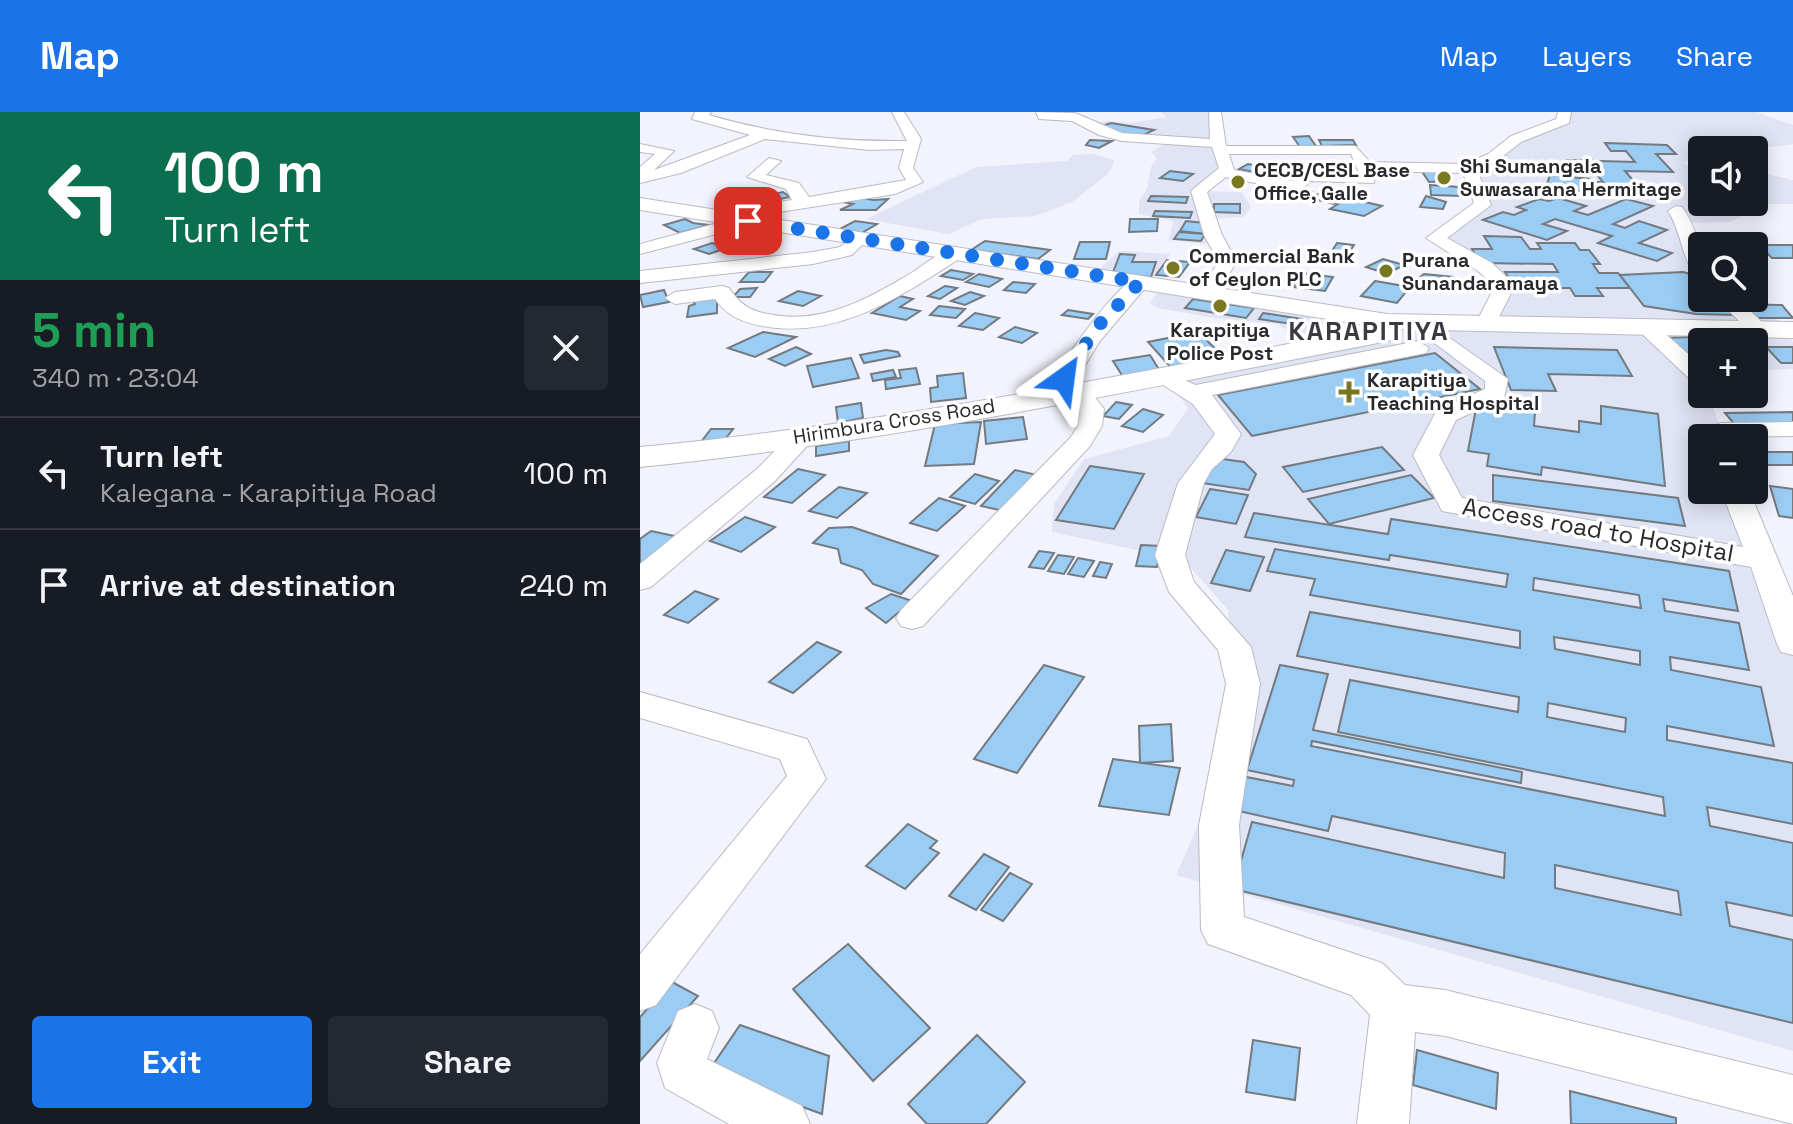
<!DOCTYPE html>
<meta charset="utf-8">
<style>
:root{--surface:#171b24;--page:#242831;--text:#f1f3f6;--muted:#9ea1a6;--line:#363941;--accent:#1a73e8}
body{margin:0;font-family:"Space Grotesk",sans-serif;background:var(--page);color:var(--text);height:100vh;display:flex;flex-direction:column;font-size:30px;white-space:nowrap}
*{box-sizing:border-box;margin:0}
p{font-size:26px;color:var(--muted)}
.icon{flex:none;width:44px;height:44px;fill:none;stroke:currentColor;stroke-width:2;stroke-linecap:round;stroke-linejoin:round}
.map{position:relative;flex:1;overflow:hidden}
.sheet{display:flex;flex-direction:column;background:var(--surface);width:640px}
.sheet>*{flex:none}
.hud{background:#0b6e4f;color:#fff;overflow:hidden}
.tools{position:absolute;left:1048px;top:24px;display:grid;gap:16px}
.tools a{display:grid;place-items:center;width:80px;height:80px;border-radius:8px;background:var(--surface);box-shadow:0 4px 20px #0003;font-size:40px}
.pin{position:absolute;display:grid;place-items:center;width:68px;height:68px;color:#fff;margin:-34px;border-radius:16px;box-shadow:0 4px 12px #0006}
.me{position:absolute;width:88px;margin:-44px;rotate:31deg;stroke-linejoin:round;filter:drop-shadow(0 0 6px #0008)}
.turn{display:flex;align-items:center;gap:28px;height:168px;padding:0 32px;font-size:36px}
.turn .icon{width:104px;height:104px;stroke-width:2.5}
.turn b{display:block;font-size:56px;line-height:68px}
.round{display:grid;place-items:center;flex:none;width:84px;height:84px;border-radius:8px;background:var(--page)}
.summary{display:flex;align-items:center;justify-content:space-between;height:136px;padding:0 32px}
h1{font-size:48px;font-weight:700;line-height:60px;color:#1e9e55}
.primary-button{display:flex;gap:16px;margin-top:auto;padding:16px 32px}
.primary-button a{flex:1;height:92px;border-radius:8px;background:var(--accent);color:#fff;font-size:32px;font-weight:700;line-height:92px;text-align:center}
.primary-button a+a{background:var(--page);color:var(--text)}
ul{padding:0;list-style:none}
li{display:flex;align-items:center;gap:24px;height:112px;padding:0 32px;border-top:2px solid var(--line)}
li div{flex:1}
li b{display:block;font-size:30px}
li em{font-style:normal}
header{display:flex;align-items:center;gap:48px;box-sizing:border-box;height:112px;padding:0 40px;background:var(--accent);color:#fff}
header strong{font-size:38px}
nav{display:flex;gap:44px;margin-inline-start:auto;font-size:28px}
main{display:flex;flex:1;min-height:0}
.map>svg:first-child{display:block}
.built{fill:#e1e4f4}
.building{fill:#9accf4;stroke:#737a80;stroke-width:2;fill-rule:evenodd}
.lines{fill:none;stroke-linecap:round;stroke-linejoin:round}
.minor-casing{stroke:#b9bbc4;stroke-width:2}
.major-casing{stroke:#b9bbc4;stroke-width:2}
.minor{fill:#fff;fill-rule:evenodd}
.major{fill:#fff;fill-rule:evenodd}
.route{stroke:#1a73e8;stroke-width:14;stroke-dasharray:0 25.2}
.poi-dot{fill:#787820;stroke:#fff;stroke-width:3}
.labels{text-anchor:middle;stroke-width:7;stroke-linejoin:round;paint-order:stroke}
.far-poi-label{font-size:20px;font-weight:bold;fill:#28292c;stroke:#fff;text-anchor:start}
.far-street-label{font-size:20px;fill:#28292c;stroke:#fff}
.street-label{font-size:24px;fill:#28292c;stroke:#fff}
.far-district-label{font-size:26px;font-weight:bold;letter-spacing:2px;fill:#3a3b42;stroke:#fff}
</style>
<header>
<strong>Map</strong>
<nav><a>Map</a><a>Layers</a><a>Share</a></nav>
</header>
<main>
<section class="sheet">
<div class="hud">
<div class="turn"><svg class="icon" aria-label="left" viewBox="0 0 24 24"><path d="M17 20v-9H6M10 6l-5 5 5 5"/></svg><div><b>100 m</b>Turn left</div></div>
</div>
<div class="summary"><div><h1>5 min</h1><p>340 m · 23:04</p></div><a class="round"><svg class="icon" aria-label="close" viewBox="0 0 24 24"><path d="M6 6l12 12M18 6L6 18"/></svg></a></div>
<ul>
<li><svg class="icon" aria-label="left" viewBox="0 0 24 24"><path d="M17 20v-9H6M10 6l-5 5 5 5"/></svg><div><b>Turn left</b><p>Kalegana - Karapitiya Road</p></div><em>100 m</em></li>
<li><svg class="icon" aria-label="arrive" viewBox="0 0 24 24"><path d="M6 21V4h12l-3 4 3 4H6"/></svg><div><b>Arrive at destination</b></div><em>240 m</em></li>
</ul>
<div class="primary-button"><a>Exit</a><a>Share</a></div>
</section>
<div class="map">
<svg width="1153" height="1012" viewBox="0 0 1153 1012">
<rect width="100%" height="100%" fill="#f2f3fd"/>
<g class="built">
<polygon points="520,0 575,0 587,57 561,79 602,80 611,95 604,105 568,107 578,128 565,132 529,128 533,109 499,102 499,89 507,77 511,55 517,46 511,40 526,31 455,18 457,11 466,9 491,11 527,5"/>
<polygon points="925,0 1116,0 1153,13 1153,32 1106,38 1062,38 1062,46 1045,50 1045,53 1062,55 1062,90 1114,90 1114,59 1153,68 1153,92 1101,92 1103,103 1090,110 1047,111 1055,151 1062,159 1062,186 1117,186 1149,219 1141,219 1153,230 1153,257 1114,258 1114,230 1062,230 1062,282 1070,282 1082,326 1062,326 1062,378 1095,378 1153,532 1153,939 536,763 580,663 592,583 588,498 544,448 412,420 414,392 444,347 529,324 548,296 529,269 720,235 735,224 800,212 845,212 865,173 798,130 843,93 827,57 869,31 923,9"/>
<polygon points="455,42 475,49 467,63 432,90 395,104 343,107 308,122 226,107 336,55 427,49 433,43"/>
<polygon points="479,139 484,139 530,142 508,171 454,162"/>
<polygon points="523,173 673,199 684,210 684,219 678,230 665,231 638,212 575,206 517,196 510,191"/>
</g>
<g class="building">
<polygon points="471,11 514,18 499,25 456,16"/>
<polygon points="669,24 676,34 660,35 653,25"/>
<polygon points="450,28 472,29 459,36 446,33"/>
<polygon points="679,28 713,28 716,33 682,34"/>
<polygon points="965,31 1027,33 1036,42 1016,42 1033,60 985,59 996,72 1005,72 1014,82 961,81 954,70 963,70 954,59 934,58 927,48 995,50 986,39 971,39"/>
<polygon points="608,52 641,58 633,64 599,57"/>
<polygon points="781,58 802,58 810,69 789,70"/>
<polygon points="530,59 553,62 543,69 520,66"/>
<polygon points="910,63 950,67 947,80 906,75"/>
<polygon points="790,73 819,75 821,84 791,83"/>
<polygon points="648,74 671,80 653,88 630,82"/>
<polygon points="143,80 150,85 131,89 114,86"/>
<polygon points="678,82 703,88 694,92 669,86"/>
<polygon points="511,84 548,85 546,91 508,89"/>
<polygon points="786,84 806,90 803,97 780,95"/>
<polygon points="213,85 234,88 248,87 236,98 200,98 213,92 203,90"/>
<polygon points="708,86 742,94 724,104 690,97"/>
<polygon points="918,86 946,94 934,99 948,103 986,87 1013,94 973,112 985,116 999,109 1027,118 999,131 1032,141 1017,149 958,131 972,124 915,107 903,112 927,119 907,128 843,108 863,100 874,103 886,98 877,95 899,87 909,89"/>
<polygon points="574,92 600,92 600,101 574,100"/>
<polygon points="515,99 552,100 550,106 513,104"/>
<polygon points="45,107 53,111 69,113 40,121 24,113"/>
<polygon points="490,107 518,107 517,119 489,120"/>
<polygon points="215,109 237,112 220,122 198,118"/>
<polygon points="546,109 564,111 565,122 540,119"/>
<polygon points="539,120 565,122 561,129 534,127"/>
<polygon points="844,124 881,125 890,137 901,137 897,131 935,131 940,138 949,138 960,152 953,152 959,161 978,161 990,176 957,176 963,184 935,184 930,176 875,176 865,160 918,160 913,152 840,151 832,137 852,137"/>
<polygon points="345,129 410,138 398,147 331,138"/>
<polygon points="440,130 470,130 466,147 434,147"/>
<polygon points="72,131 87,136 69,142 54,137"/>
<polygon points="697,131 714,133 704,149 687,147"/>
<polygon points="1119,133 1153,133 1153,146 1132,146"/>
<polygon points="480,142 495,143 492,150 516,150 511,165 472,163"/>
<polygon points="743,147 764,153 747,162 726,155"/>
<polygon points="527,148 550,150 539,165 516,163"/>
<polygon points="311,158 333,162 323,168 301,164"/>
<polygon points="109,160 132,160 124,170 100,170"/>
<polygon points="1043,160 1061,165 1062,186 1079,186 1094,203 1056,202 1004,194 980,163"/>
<polygon points="661,161 693,165 685,179 653,175"/>
<polygon points="339,162 362,167 349,175 326,170"/>
<polygon points="784,162 813,165 813,170 805,170 804,179 790,177 775,169"/>
<polygon points="735,169 770,175 757,191 721,184"/>
<polygon points="373,170 395,172 386,181 364,178"/>
<polygon points="305,174 317,176 300,187 288,184"/>
<polygon points="117,176 110,185 93,185 100,177"/>
<polygon points="24,178 29,190 3,195 0,183"/>
<polygon points="158,179 181,184 163,194 139,189"/>
<polygon points="330,180 344,184 325,193 311,189"/>
<polygon points="77,184 77,201 47,205 49,194 55,192 52,187"/>
<polygon points="260,184 273,187 260,195 280,199 266,208 232,201"/>
<polygon points="553,187 614,196 606,206 545,196"/>
<polygon points="1096,192 1142,193 1153,206 1109,206"/>
<polygon points="299,194 325,197 316,206 290,203"/>
<polygon points="428,198 453,202 448,207 422,203"/>
<polygon points="335,201 359,206 343,218 319,214"/>
<polygon points="623,201 662,207 659,213 619,207"/>
<polygon points="375,215 397,221 382,231 359,225"/>
<polygon points="123,220 156,225 115,245 88,236"/>
<polygon points="558,220 585,246 533,258 508,230"/>
<polygon points="1052,225 1062,234 1062,253 1055,254 1025,226"/>
<polygon points="156,235 171,242 145,254 129,247"/>
<polygon points="854,235 977,238 992,264 908,262 916,279 871,278"/>
<polygon points="1126,235 1153,235 1153,251 1141,251"/>
<polygon points="246,238 258,240 260,244 224,251 220,243"/>
<polygon points="795,241 840,277 612,324 578,283"/>
<polygon points="510,243 520,259 483,265 473,249"/>
<polygon points="211,246 219,266 173,275 167,254"/>
<polygon points="276,256 280,272 246,277 245,268 261,266 259,258"/>
<polygon points="253,258 256,265 233,269 231,262"/>
<polygon points="323,261 326,286 291,290 290,276 298,275 297,264"/>
<polygon points="476,290 492,293 479,307 463,304"/>
<polygon points="221,291 223,306 198,311 196,295"/>
<polygon points="837,291 895,300 894,314 939,320 939,309 961,312 961,294 1018,302 1025,374 902,355 901,363 847,354 849,342 828,339"/>
<polygon points="503,297 523,303 503,320 482,314"/>
<polygon points="1153,300 1153,313 1095,313 1085,301"/>
<polygon points="383,305 387,327 346,332 344,309"/>
<polygon points="341,310 334,352 285,354 295,312"/>
<polygon points="71,317 93,317 83,330 61,330"/>
<polygon points="209,329 209,339 176,344 176,334"/>
<polygon points="742,335 764,358 663,380 643,355"/>
<polygon points="1114,340 1153,340 1153,353 1121,353"/>
<polygon points="575,346 604,350 616,362 609,378 562,371"/>
<polygon points="450,354 504,362 474,417 416,408"/>
<polygon points="158,357 185,363 152,391 124,385"/>
<polygon points="375,358 406,365 373,401 341,394"/>
<polygon points="335,362 359,369 335,392 310,385"/>
<polygon points="771,363 794,386 689,412 668,387"/>
<polygon points="853,363 1038,386 1045,414 853,389"/>
<polygon points="1130,374 1153,377 1153,406 1139,404"/>
<polygon points="199,375 227,381 197,406 169,399"/>
<polygon points="570,377 608,383 596,412 556,405"/>
<polygon points="299,386 325,394 297,419 270,411"/>
<path d="M 614,401 L 748,422 L 751,407 L 1089,459 L 1098,499 L 1023,487 L 1025,499 L 1099,511 L 1109,558 L 1030,545 L 1031,558 L 1121,575 L 1134,634 L 1027,614 L 1027,628 L 1153,651 L 1153,712 L 1067,695 L 1070,714 L 1153,731 L 1153,804 L 1086,790 L 1090,814 L 1153,828 L 1153,911 L 593,777 L 612,710 L 864,766 L 865,741 L 692,704 L 688,719 L 590,697 L 601,664 L 653,674 L 654,668 L 607,658 L 640,553 L 688,562 L 673,618 L 882,660 L 881,671 L 672,629 L 671,634 L 1025,704 L 1023,685 L 698,620 L 710,568 L 878,600 L 879,585 L 657,544 L 670,500 L 880,536 L 880,519 L 670,483 L 675,467 L 627,459 L 635,437 L 866,475 L 868,462 L 750,443 L 749,448 L 605,425 ZM 894,466 L 999,483 L 1001,496 L 893,478 ZM 914,525 L 1000,539 L 1000,553 L 915,537 ZM 908,591 L 986,606 L 985,620 L 907,605 ZM 915,753 L 1038,779 L 1041,803 L 915,776 Z"/>
<polygon points="105,405 135,415 101,440 70,429"/>
<polygon points="212,415 298,444 261,482 233,472 222,458 201,451 198,437 173,431 189,416"/>
<polygon points="11,419 39,425 4,453 0,452 0,427"/>
<polygon points="501,433 521,434 517,455 496,454"/>
<polygon points="586,438 624,445 610,479 571,471"/>
<polygon points="399,439 414,441 404,457 389,455"/>
<polygon points="418,443 434,445 424,462 408,459"/>
<polygon points="438,446 454,449 444,465 428,462"/>
<polygon points="460,450 472,452 466,466 453,464"/>
<polygon points="55,479 78,487 48,511 24,503"/>
<polygon points="251,482 272,489 246,511 226,496"/>
<polygon points="177,530 201,540 153,581 129,570"/>
<polygon points="404,553 444,565 377,661 334,647"/>
<polygon points="531,612 533,649 500,651 499,614"/>
<polygon points="473,647 540,656 529,703 459,694"/>
<polygon points="268,712 297,729 290,736 299,741 265,777 226,754"/>
<polygon points="344,742 369,755 336,798 309,784"/>
<polygon points="370,761 392,772 363,809 341,798"/>
<polygon points="208,832 290,916 233,969 153,877"/>
<polygon points="32,870 58,884 0,949 0,905"/>
<polygon points="100,913 189,944 182,1002 68,960"/>
<polygon points="337,923 385,970 346,1012 287,1012 268,992"/>
<polygon points="613,928 660,936 655,988 606,980"/>
<polygon points="777,938 858,961 856,997 773,973"/>
<polygon points="930,979 1036,1006 1036,1012 931,1012"/>
</g>
<g class="lines">
<g class="minor-casing">
<g id="minor">
<path d="M 55,0 L 71,0 L 69,3 C 133,22 199,30 267,29 L 252,0 L 264,0 L 281,27 L 273,56 L 283,70 L 255,82 L 108,105 L 113,109 L 111,113 L 0,142 L 0,132 L 93,107 L 74,108 L 74,100 L 152,88 L 146,77 L 107,65 L 129,46 L 141,49 L 126,63 L 159,71 L 169,85 L 266,68 L 259,56 L 264,37 L 229,38 L 125,27 L 41,61 L 0,71 L 0,55 L 15,42 L 0,40 L 0,32 L 34,39 L 14,58 L 110,23 L 52,7 Z"/>
<path d="M 396,0 L 435,1 L 482,21 L 570,27 L 569,0 L 581,0 L 586,34 L 715,34 L 730,50 L 825,52 L 848,42 L 871,24 L 916,7 L 918,0 L 931,0 L 929,11 L 881,30 L 858,48 L 837,58 L 851,93 L 807,126 L 852,151 L 875,173 L 855,213 L 845,219 L 835,213 L 855,174 L 838,159 L 786,126 L 834,91 L 823,61 L 735,59 L 734,71 L 669,69 L 664,78 L 658,80 L 586,65 L 567,80 L 582,123 L 597,150 L 574,184 L 567,186 L 557,180 L 579,150 L 564,123 L 551,79 L 579,56 L 572,35 L 482,29 L 459,23 L 432,9 L 399,7 ZM 589,42 L 711,42 L 720,63 L 664,59 L 653,69 L 594,58 Z"/>
<path d="M 1036,94 L 1042,95 C 1057,116 1062,139 1062,165 L 1055,163 C 1041,143 1041,119 1028,99 Z"/>
<polygon points="220,121 229,126 212,143 173,152 0,171 0,159 173,140 200,135"/>
<path d="M 316,136 L 322,137 L 322,145 C 261,184 199,228 122,214 C 102,210 87,204 75,187 L 35,192 L 25,186 L 35,180 L 82,174 L 89,176 C 101,194 112,200 134,203 C 185,212 231,185 273,160 C 286,151 301,139 316,136 Z"/>
<path d="M 500,164 L 510,170 L 460,229 L 422,290 L 406,290 L 402,285 C 417,259 474,171 500,164 Z"/>
<polygon points="1076,186 1097,186 1130,218 1119,224 1112,222"/>
<polygon points="784,208 868,267 864,286 816,308 799,343 822,386 1103,435 1081,378 1109,378 1153,484 1153,543 1141,540 1137,532 1111,455 802,399 773,343 797,298 845,277 845,269 777,218 774,214"/>
<polygon points="1006,209 1013,211 1062,254 1062,273 1054,271 999,219 996,215 999,211"/>
<polygon points="778,229 789,236 786,241 572,283 601,322 591,340 572,357 564,371 545,443 554,470 611,535 620,572 599,713 604,805 742,851 765,873 805,878 1153,963 1153,1012 805,924 775,920 769,1012 717,1012 730,903 711,883 568,832 561,818 559,713 586,572 578,538 529,480 515,443 538,371 575,322 553,292 512,266 523,259 556,273"/>
<polygon points="440,274 448,276 464,297 462,314 450,334 283,514 272,517 261,514 256,506 261,498 431,325 438,314 440,297 428,281"/>
<polygon points="1153,310 1153,324 1080,325 1068,318 1080,311"/>
<polygon points="164,315 177,323 135,369 11,475 0,478 0,452 117,357 155,318"/>
<polygon points="0,580 167,627 186,667 16,893 0,899 0,842 147,664 140,647 0,606"/>
<polygon points="55,892 72,899 79,916 67,947 162,994 170,1012 89,1012 25,976 17,951 38,899"/>
</g>
</g>
<g class="major-casing">
<path id="major" d="M 0,86 L 747,202 L 1153,210 L 1153,226 L 753,217 L 756,222 L 752,228 L 743,230 C 497,278 250,330 0,355 L 0,335 C 248,312 493,261 738,215 L 0,98 Z"/>
</g>
<use href="#minor" class="minor"/>
<use href="#major" class="major"/>
</g>
<g class="lines">
<polyline class="route" points="108,109 500,170 456,216 424,267"/>
</g>
<g class="poi-dot">
<circle cx="804" cy="66" r="8"/>
<circle cx="598" cy="70" r="8"/>
<circle cx="533" cy="156" r="8"/>
<circle cx="746" cy="159" r="8"/>
<circle cx="580" cy="194" r="8"/>
<path d="M705 268h8v8h8v8h-8v8h-8v-8h-8v-8h8z"/>
</g>
<g class="labels">
<g class="far-poi-label">
<text x="820" y="61">Shi Sumangala<tspan x="820" dy="23">Suwasarana Hermitage</tspan></text>
<text x="614" y="65">CECB/CESL Base<tspan x="614" dy="23">Office, Galle</tspan></text>
<text x="549" y="151">Commercial Bank<tspan x="549" dy="23">of Ceylon PLC</tspan></text>
<text x="762" y="155">Purana<tspan x="762" dy="23">Sunandaramaya</tspan></text>
<text x="580" y="225" text-anchor="middle">Karapitiya<tspan x="580" dy="23">Police Post</tspan></text>
<text x="727" y="275">Karapitiya<tspan x="727" dy="23">Teaching Hospital</tspan></text>
</g>
<g class="far-street-label">
<text transform="translate(254 309) rotate(-9)" y="7">Hirimbura Cross Road</text>
</g>
<g class="street-label">
<text transform="translate(958 418) rotate(10)" y="8">Access road to Hospital</text>
</g>
<g class="far-district-label">
<text x="729" y="228">KARAPITIYA</text>
</g>
</g>
</svg>
<div class="tools">
<a><svg class="icon" aria-label="sound" viewBox="0 0 24 24"><path d="M4 9h4l5-4v14l-5-4H4zM17 9q2 3 0 6"/></svg></a>
<a><svg class="icon" aria-label="search" viewBox="0 0 24 24"><circle cx="10" cy="10" r="6"/><path d="M15 15l6 6"/></svg></a>
<a>+</a>
<a>−</a>
</div>
<div class="pin" style="left:108px;top:109px;background:#d93025"><svg class="icon" aria-label="arrive" viewBox="0 0 24 24"><path d="M6 21V4h12l-3 4 3 4H6"/></svg></div>
<svg class="me" style="left:424px;top:267px" viewBox="-20 -20 40 40"><path d="M0-17L14 15 0 8-14 15z" fill="#1a73e8" stroke="#fff" stroke-width="4"/></svg>
</div>
</main>
